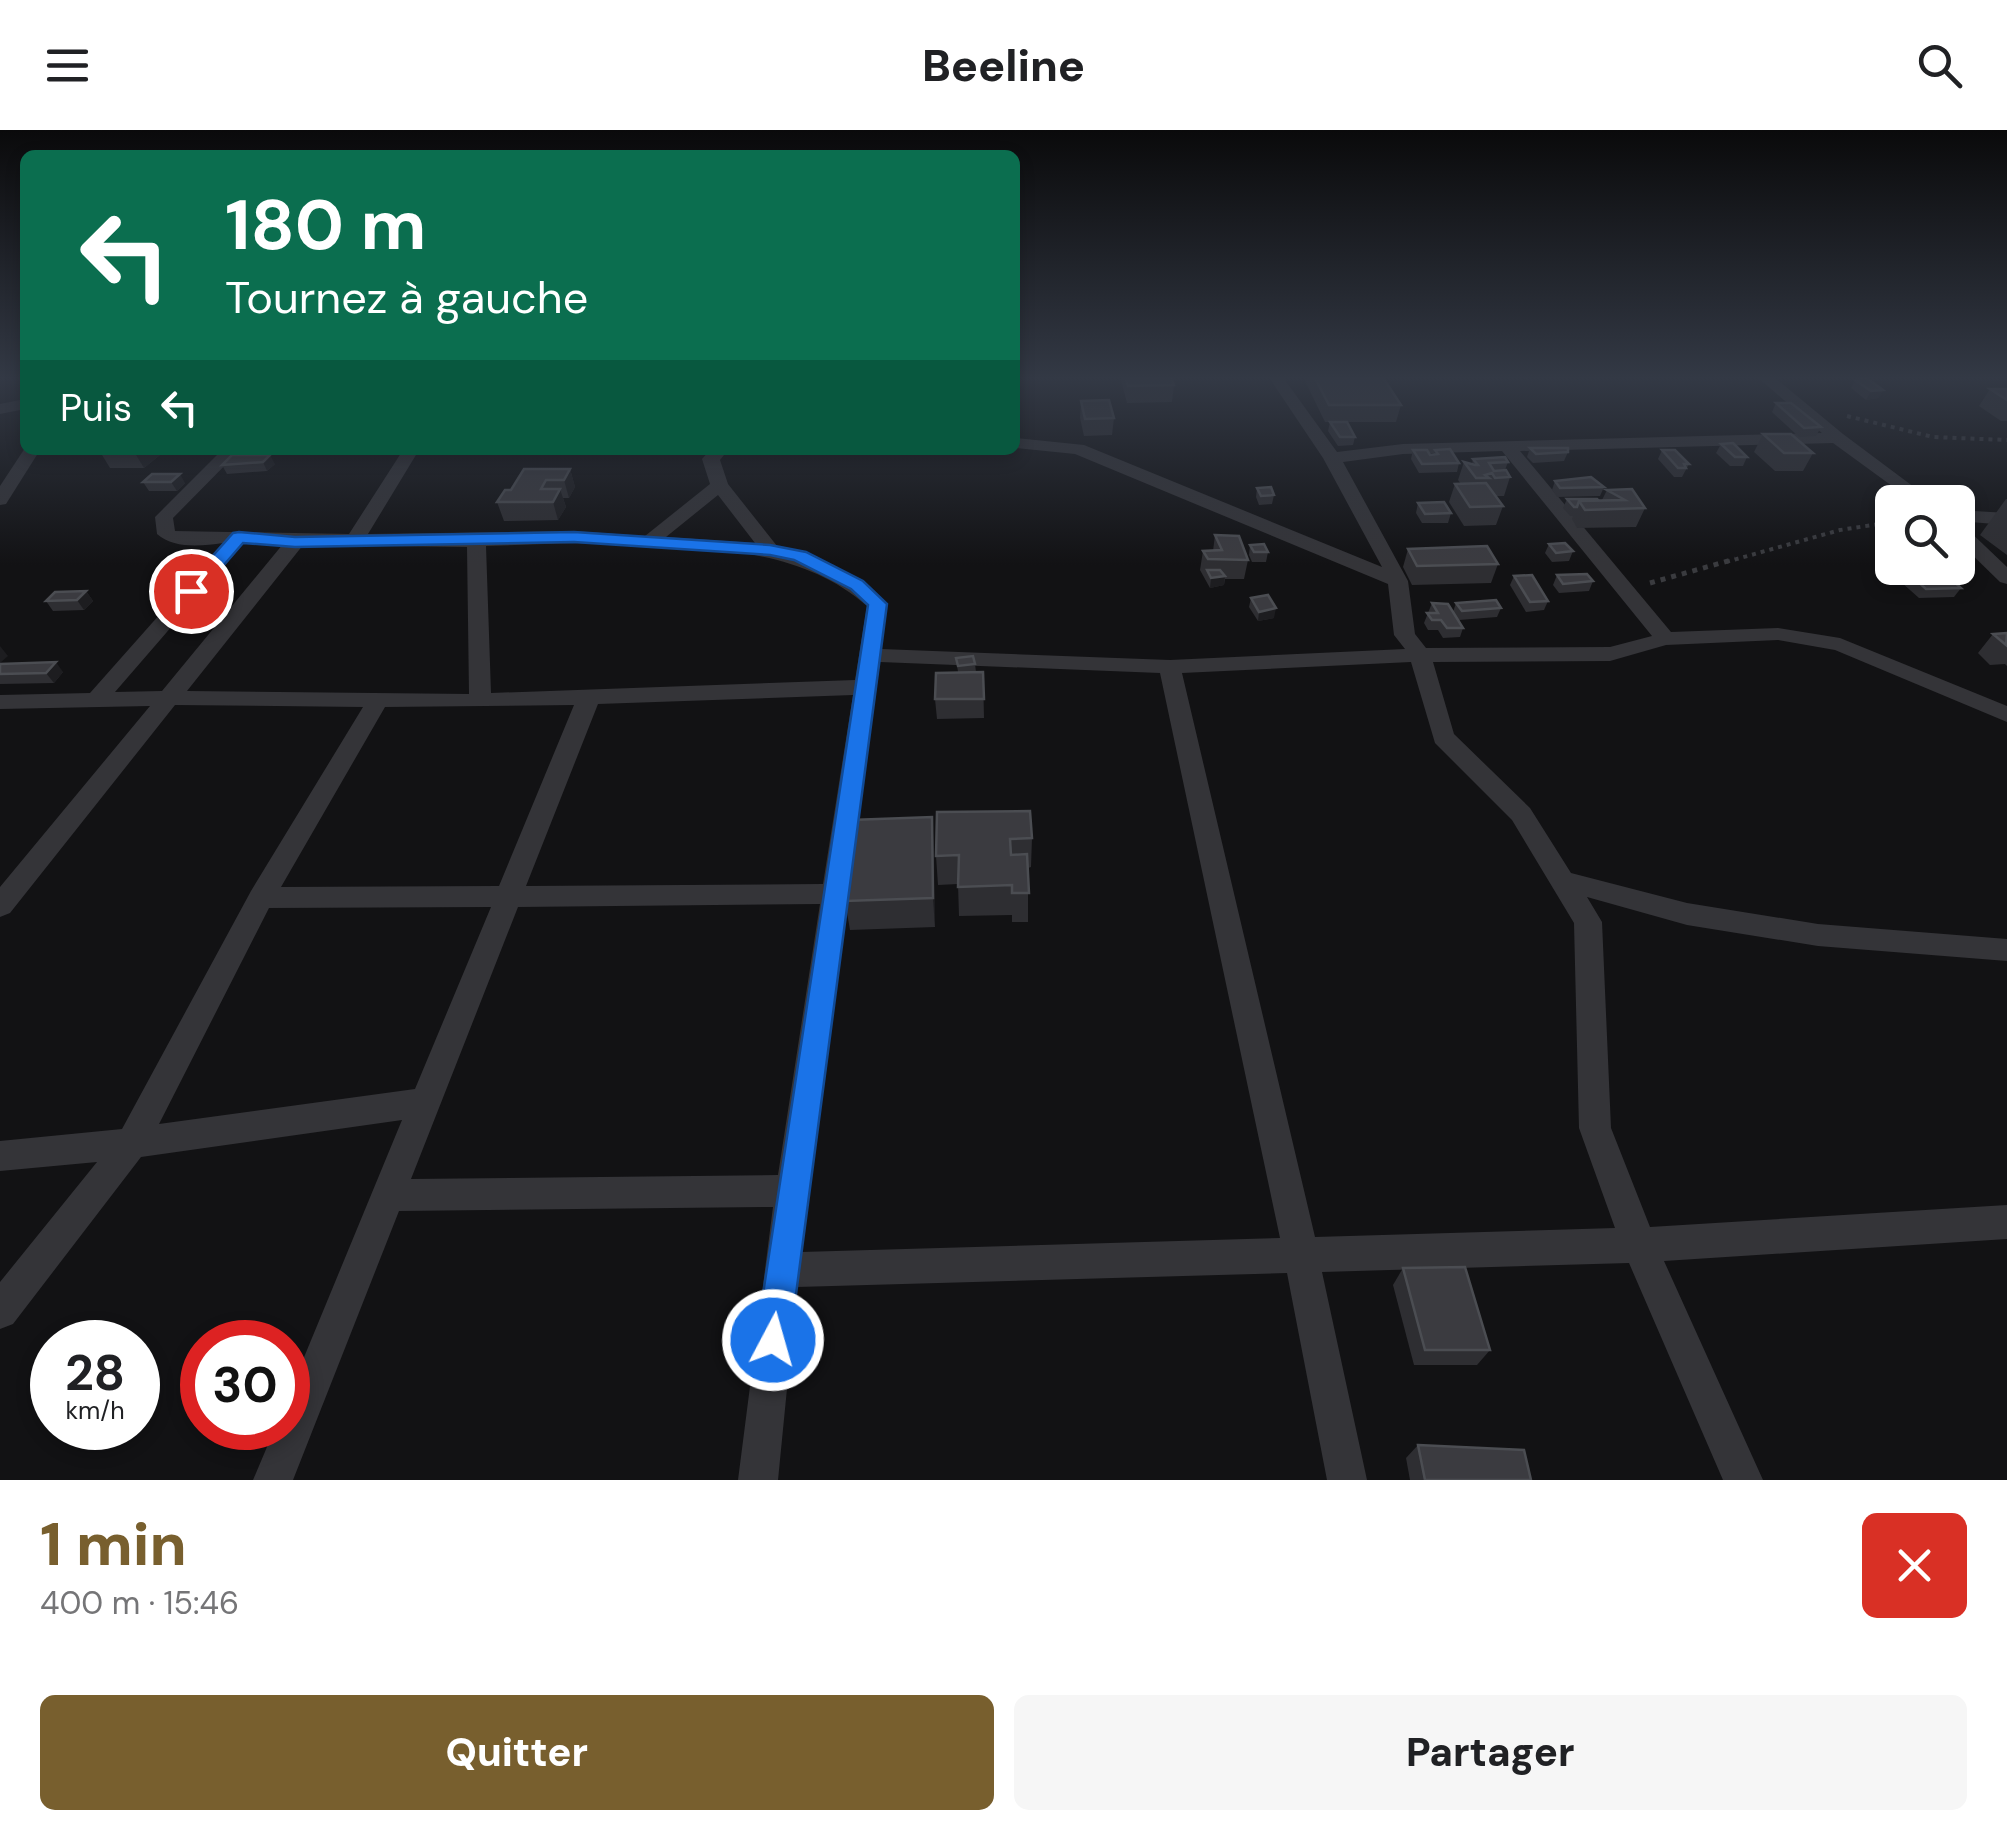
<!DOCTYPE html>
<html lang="fr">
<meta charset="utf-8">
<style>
:root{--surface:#fff;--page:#f6f6f6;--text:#202124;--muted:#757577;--accent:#785f2e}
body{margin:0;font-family:"DM Sans",sans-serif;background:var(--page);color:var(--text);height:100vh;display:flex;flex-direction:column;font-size:38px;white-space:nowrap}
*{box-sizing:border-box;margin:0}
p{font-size:32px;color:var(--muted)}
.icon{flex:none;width:55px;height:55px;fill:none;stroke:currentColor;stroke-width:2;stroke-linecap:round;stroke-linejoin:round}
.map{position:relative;height:1350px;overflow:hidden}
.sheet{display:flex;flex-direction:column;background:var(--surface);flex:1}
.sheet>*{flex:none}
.top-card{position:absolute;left:20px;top:20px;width:1000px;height:305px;border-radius:15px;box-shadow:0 5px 15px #0003;background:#0b6e4f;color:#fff;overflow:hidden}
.buttons{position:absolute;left:1875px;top:355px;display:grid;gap:20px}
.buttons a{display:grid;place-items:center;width:100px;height:100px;border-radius:15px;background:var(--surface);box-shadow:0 5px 15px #0003;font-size:50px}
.speed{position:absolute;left:30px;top:1190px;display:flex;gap:20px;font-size:50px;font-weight:700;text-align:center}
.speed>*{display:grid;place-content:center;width:130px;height:130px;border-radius:50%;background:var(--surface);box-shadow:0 5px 15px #0003;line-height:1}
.speed small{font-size:25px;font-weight:400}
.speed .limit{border:15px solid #d22;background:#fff;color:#111}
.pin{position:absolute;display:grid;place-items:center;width:85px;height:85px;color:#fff;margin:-42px;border:5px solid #fff;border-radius:50%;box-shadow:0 2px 10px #0007}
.me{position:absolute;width:110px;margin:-55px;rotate:6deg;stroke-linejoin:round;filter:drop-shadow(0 0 8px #0008)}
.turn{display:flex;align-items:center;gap:35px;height:210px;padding:0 40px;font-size:45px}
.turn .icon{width:130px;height:130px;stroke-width:2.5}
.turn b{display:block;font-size:70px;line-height:85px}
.then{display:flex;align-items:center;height:95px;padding:0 40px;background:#0003;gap:20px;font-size:38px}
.round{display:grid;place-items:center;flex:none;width:105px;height:105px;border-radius:15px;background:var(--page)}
.headline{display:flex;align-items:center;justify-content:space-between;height:170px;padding:0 40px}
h1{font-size:60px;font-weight:800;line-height:75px;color:var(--accent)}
.button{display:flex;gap:20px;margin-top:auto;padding:20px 40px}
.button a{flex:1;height:115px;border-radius:15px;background:var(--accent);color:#fff;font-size:40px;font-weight:800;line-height:115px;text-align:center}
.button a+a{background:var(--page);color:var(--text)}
header{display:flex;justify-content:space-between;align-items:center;height:130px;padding:0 40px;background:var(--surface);font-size:45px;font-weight:800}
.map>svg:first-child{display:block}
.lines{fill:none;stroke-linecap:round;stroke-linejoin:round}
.path-far1{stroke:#3a3b3f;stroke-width:4;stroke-dasharray:4 5;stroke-linecap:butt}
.path{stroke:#3a3b3f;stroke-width:5;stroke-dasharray:5 6;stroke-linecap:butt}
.minor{fill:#343438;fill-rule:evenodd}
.wall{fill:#2e2e32}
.shaded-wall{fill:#1d1d20}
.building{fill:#3b3b40;stroke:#4b4d52;stroke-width:2.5}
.route{fill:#1a73e8;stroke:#114b97;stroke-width:2.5}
</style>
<header><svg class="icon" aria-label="menu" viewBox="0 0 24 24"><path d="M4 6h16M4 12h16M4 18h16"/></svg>Beeline<svg class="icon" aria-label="search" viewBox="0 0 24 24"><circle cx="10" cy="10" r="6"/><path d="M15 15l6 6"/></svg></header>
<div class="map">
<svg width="2007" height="1350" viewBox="0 0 2007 1350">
<rect width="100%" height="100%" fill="#121214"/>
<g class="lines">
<g class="path-far1">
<polyline points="1847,286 1933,307 2007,310"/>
<polyline points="1726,432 1840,400 1892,392"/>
</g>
<polyline class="path" points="1650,453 1735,429"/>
<g class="minor">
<path d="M 1268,246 L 1282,246 L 1337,322 L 1403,314 L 1822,303 L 1756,246 L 1773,246 L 1843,304 L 1934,372 L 1914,372 L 1833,313 L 1520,321 L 1671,502 L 1778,498 L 1840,508 L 2007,576 L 2007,592 L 1835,520 L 1778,510 L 1666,515 L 1610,531 L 1433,532 L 1454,604 L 1530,678 L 1571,743 L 1687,773 L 1818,794 L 2007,809 L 2007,831 L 1818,816 L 1687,795 L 1587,767 L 1602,792 L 1611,998 L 1650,1097 L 2007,1075 L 2007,1109 L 1664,1131 L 1763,1350 L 1723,1350 L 1629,1133 L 1322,1142 L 1367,1350 L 1327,1350 L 1287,1143 L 797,1157 L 778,1350 L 738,1350 L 773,1077 L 399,1081 L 293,1350 L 253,1350 L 275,1298 L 288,1298 L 288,1266 L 402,990 L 141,1027 L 13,1194 L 0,1199 L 0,1152 L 97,1032 L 0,1041 L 0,1011 L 122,999 L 251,761 L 363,577 L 175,575 L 10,783 L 0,787 L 0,757 L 150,576 L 0,579 L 0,565 L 90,563 L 223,413 C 201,416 174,419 157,404 L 155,387 L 222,320 L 240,320 L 173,388 L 175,401 L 349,404 L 403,320 L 419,320 L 368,404 L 574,401 L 645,406 L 710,354 L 702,329 L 710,320 L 728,320 L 720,330 L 728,354 L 777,416 L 834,435 L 884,470 L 887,474 L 881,519 L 1170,530 L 1405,519 L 1394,505 L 1388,454 L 1075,324 L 1015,318 L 1015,308 L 1084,315 L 1382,437 L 1323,328 ZM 1502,321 L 1652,506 L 1610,517 L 1426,518 L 1415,504 L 1408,451 L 1343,332 L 1403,324 ZM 718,365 L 755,413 L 666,407 ZM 244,413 L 283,414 L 162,561 L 115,562 ZM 574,413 C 672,419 789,407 867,476 L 855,550 L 491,563 L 486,416 ZM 303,415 L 467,417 L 469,564 L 187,561 ZM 880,532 L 1160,543 L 1280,1108 L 801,1122 ZM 1411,532 L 1435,613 L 1512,690 L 1574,793 L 1579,998 L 1615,1098 L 1315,1107 L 1182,543 ZM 853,565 L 823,754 L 526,756 L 598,574 ZM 574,575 L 499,756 L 281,757 L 385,577 ZM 820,774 L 778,1045 L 411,1049 L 518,777 ZM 491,777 L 415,959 L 159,994 L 269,778 Z"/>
<polygon points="25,269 25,279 0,284 0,274"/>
<polygon points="25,318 40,320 6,374 0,375 0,356"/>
<polygon points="1958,380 2007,383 2007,395 1958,391"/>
<polygon points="1958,395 1965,397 2007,437 2007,454 2000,452 1958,411"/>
</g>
</g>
<g class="wall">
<polygon points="1120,246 1171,246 1174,255 1172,272 1127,273"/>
<polygon points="1306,246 1382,246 1401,275 1396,292 1347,292 1355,307 1353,315 1338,316 1328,301 1330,292 1325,292 1305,251"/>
<polygon points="1855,250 1883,260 1878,268 1866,270 1851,258"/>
<polygon points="1990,259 2007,259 2007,291 2001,291 1979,276"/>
<polygon points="1081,271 1114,288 1112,305 1084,306 1080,288"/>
<polygon points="1776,273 1821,297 1816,306 1799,307 1772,282"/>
<polygon points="1763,304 1813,323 1803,341 1775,341 1754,322"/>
<polygon points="1721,314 1747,327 1743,336 1730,336 1716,323"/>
<polygon points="1530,318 1568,322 1564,331 1533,333 1527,327"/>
<polygon points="99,320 166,320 144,338 110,338"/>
<polygon points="1413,320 1430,325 1434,324 1435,320 1459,333 1457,342 1419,343 1411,329"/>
<polygon points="1662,320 1689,334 1682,347 1674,347 1658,329"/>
<polygon points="232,325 275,334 267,341 227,344 222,335"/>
<polygon points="1473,329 1508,332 1505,340 1510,347 1504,366 1496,366 1503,376 1496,395 1464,396 1449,372 1455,354 1461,354 1458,350 1464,332 1472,334"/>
<polygon points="570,339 575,357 569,368 563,368 566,377 558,390 504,391 497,372 511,360"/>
<polygon points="152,344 185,353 177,361 149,361 143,352"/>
<polygon points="1555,351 1604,357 1600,366 1557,367 1552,360"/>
<polygon points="1257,358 1274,365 1272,374 1259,375 1256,367"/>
<polygon points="1607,360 1645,378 1636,397 1577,398 1572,389 1573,386 1570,386 1563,378 1567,369 1602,370"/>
<polygon points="2006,369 2007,369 2007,425 1980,405"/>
<polygon points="1418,373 1451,383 1448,393 1422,393 1416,383"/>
<polygon points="1215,405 1248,430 1244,449 1225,449 1224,455 1210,458 1200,440 1203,421 1213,421"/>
<polygon points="1549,414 1573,421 1569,431 1552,432 1545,423"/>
<polygon points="1250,415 1268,422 1266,432 1252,432 1249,425"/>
<polygon points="1408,419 1498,434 1491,453 1412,455 1403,437"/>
<polygon points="1907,442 1961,458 1954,467 1919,468 1901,452"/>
<polygon points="1557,445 1593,451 1589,461 1559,463 1553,455"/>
<polygon points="1514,446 1548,471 1544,480 1526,482 1510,455"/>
<polygon points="86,461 93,471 84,480 53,481 46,471"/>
<polygon points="1251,468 1274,488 1258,491 1249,477"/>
<polygon points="1432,473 1453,482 1456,473 1501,478 1497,487 1459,490 1463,498 1460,507 1443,508 1438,500 1428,500 1424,493"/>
<polygon points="2007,503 2007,536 2005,534 1990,535 1978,523 1993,504"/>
<polygon points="956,528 975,534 976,542 983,542 984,588 937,589 935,569 958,542"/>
<polygon points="0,534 63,542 54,553 0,554"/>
<polygon points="937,682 1032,708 1031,737 1028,738 1028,792 1012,792 1012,785 959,786 958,754 938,755 936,726"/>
<polygon points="932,687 935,797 850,800 845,771"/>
<polygon points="1403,1138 1490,1220 1477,1235 1414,1235 1393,1155"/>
<polygon points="1418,1315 1531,1350 1410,1350 1406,1328"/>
</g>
<g class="shaded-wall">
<polygon points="1883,260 1878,268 1866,270 1871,261"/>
<polygon points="133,320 166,320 144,338"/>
<polygon points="270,325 275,334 267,341 263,332"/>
<polygon points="570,339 575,357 569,368 564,350"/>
<polygon points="180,344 185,353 177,361 171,352"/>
<polygon points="560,359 566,377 558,390 553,372"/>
<polygon points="1225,446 1224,455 1210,458 1211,448"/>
<polygon points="86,461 93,471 84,480 77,470"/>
<polygon points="1276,478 1274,488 1258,491 1259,482"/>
<polygon points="0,516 8,526 0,533"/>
<polygon points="56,532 63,542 54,553 46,543"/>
<polygon points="932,687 934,717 935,797 933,768"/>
</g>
<g class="building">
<polygon points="1125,246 1171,246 1174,255 1128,256"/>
<polygon points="1314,246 1382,246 1401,275 1329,275"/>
<polygon points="1867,248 1883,260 1871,261 1855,250"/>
<polygon points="1990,259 2007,259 2007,270"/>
<polygon points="1109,270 1114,288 1085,289 1081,271"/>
<polygon points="1776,273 1791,273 1821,297 1804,298"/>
<polygon points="1330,292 1347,292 1355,307 1340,307"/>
<polygon points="1763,304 1791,304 1813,323 1784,323"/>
<polygon points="1733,313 1747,327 1735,327 1721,314"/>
<polygon points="1530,318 1568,318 1568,322 1536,324"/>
<polygon points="1450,319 1459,333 1422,334 1413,320 1427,320 1430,325 1438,324 1435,320"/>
<polygon points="1662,320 1675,320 1689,334 1684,334 1686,338 1678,338"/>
<polygon points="232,325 270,325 263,332 222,335"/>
<polygon points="1505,327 1508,332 1489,333 1494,341 1506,340 1510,347 1495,348 1492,343 1485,345 1489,348 1476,348 1464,332 1475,335 1478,335 1473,329"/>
<polygon points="524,339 570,339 564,350 546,350 541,359 560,359 553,372 497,372 505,360 511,360"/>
<polygon points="152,344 180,344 171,352 143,352"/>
<polygon points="1591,347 1604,357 1560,358 1555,351"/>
<polygon points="1486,353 1503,376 1470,377 1455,354"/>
<polygon points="1271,357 1274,365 1261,366 1257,358"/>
<polygon points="1632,359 1645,378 1585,380 1579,371 1625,370 1607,360"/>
<polygon points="1567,369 1597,369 1598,370 1579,371 1577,377 1574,377"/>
<polygon points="1444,372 1451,383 1425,384 1418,373"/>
<polygon points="1215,405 1239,406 1248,430 1208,429 1203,421 1222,420"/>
<polygon points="1565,413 1573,421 1556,423 1549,414"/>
<polygon points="1264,414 1268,422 1254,422 1250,415"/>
<polygon points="1487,416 1498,434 1417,436 1408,419"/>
<polygon points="1207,440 1220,440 1225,446 1211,448"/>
<polygon points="1942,441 1961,458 1926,459 1907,442"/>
<polygon points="1587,444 1593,451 1563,454 1557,445"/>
<polygon points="1532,445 1548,471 1530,472 1514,446"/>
<polygon points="86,461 77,470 46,471 55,462"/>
<polygon points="1268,465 1276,478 1259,482 1251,468"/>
<polygon points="1496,470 1501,478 1462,481 1456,473"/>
<polygon points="1432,473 1448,474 1463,498 1447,498 1441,490 1432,490 1427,483 1438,483"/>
<polygon points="2007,503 2006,515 1993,504"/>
<polygon points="973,526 975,534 958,536 956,528"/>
<polygon points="56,532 46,543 0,544 0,534"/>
<polygon points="983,542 984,569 935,569 936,543"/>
<polygon points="1030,681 1032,708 1010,709 1011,725 1027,724 1029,763 1012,763 1012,755 958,757 959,725 936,726 937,682"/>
<polygon points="932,687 933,768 845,771 851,690"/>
<polygon points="1465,1137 1490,1220 1425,1220 1403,1138"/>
<polygon points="1418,1315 1524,1320 1531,1350 1425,1350"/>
</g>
<linearGradient id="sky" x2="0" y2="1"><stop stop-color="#0a0a0b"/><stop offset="0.57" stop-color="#333945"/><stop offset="1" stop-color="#333945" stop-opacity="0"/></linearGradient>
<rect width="2007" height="435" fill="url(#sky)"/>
<polygon class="route" points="239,402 295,407 574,402 770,415 806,422 863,451 887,474 790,1210 785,1222 773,1227 761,1222 756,1210 868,475 851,459 794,430 770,425 574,412 295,417 243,413 198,465 185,465 185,457 233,403"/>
</svg>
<div class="buttons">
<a><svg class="icon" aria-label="search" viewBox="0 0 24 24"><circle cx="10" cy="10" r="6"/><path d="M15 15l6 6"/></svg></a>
</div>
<div class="speed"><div>28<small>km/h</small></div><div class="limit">30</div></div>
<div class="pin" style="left:191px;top:461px;background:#d93025"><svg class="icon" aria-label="arrive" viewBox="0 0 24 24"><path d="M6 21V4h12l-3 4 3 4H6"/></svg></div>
<svg class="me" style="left:773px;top:1210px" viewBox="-20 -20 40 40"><circle r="17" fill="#1a73e8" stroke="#fff" stroke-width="3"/><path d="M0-11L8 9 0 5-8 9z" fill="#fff"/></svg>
<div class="top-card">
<div class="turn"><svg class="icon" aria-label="left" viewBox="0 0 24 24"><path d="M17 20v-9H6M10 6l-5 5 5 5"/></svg><div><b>180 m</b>Tournez à gauche</div></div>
<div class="then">Puis<svg class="icon" aria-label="left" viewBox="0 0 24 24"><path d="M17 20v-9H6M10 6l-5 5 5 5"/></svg></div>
</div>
</div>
<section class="sheet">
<div class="headline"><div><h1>1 min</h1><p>400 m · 15:46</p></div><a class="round" style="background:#d93025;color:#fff"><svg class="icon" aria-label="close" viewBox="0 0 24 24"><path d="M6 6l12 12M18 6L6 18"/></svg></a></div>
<div class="button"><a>Quitter</a><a>Partager</a></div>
</section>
